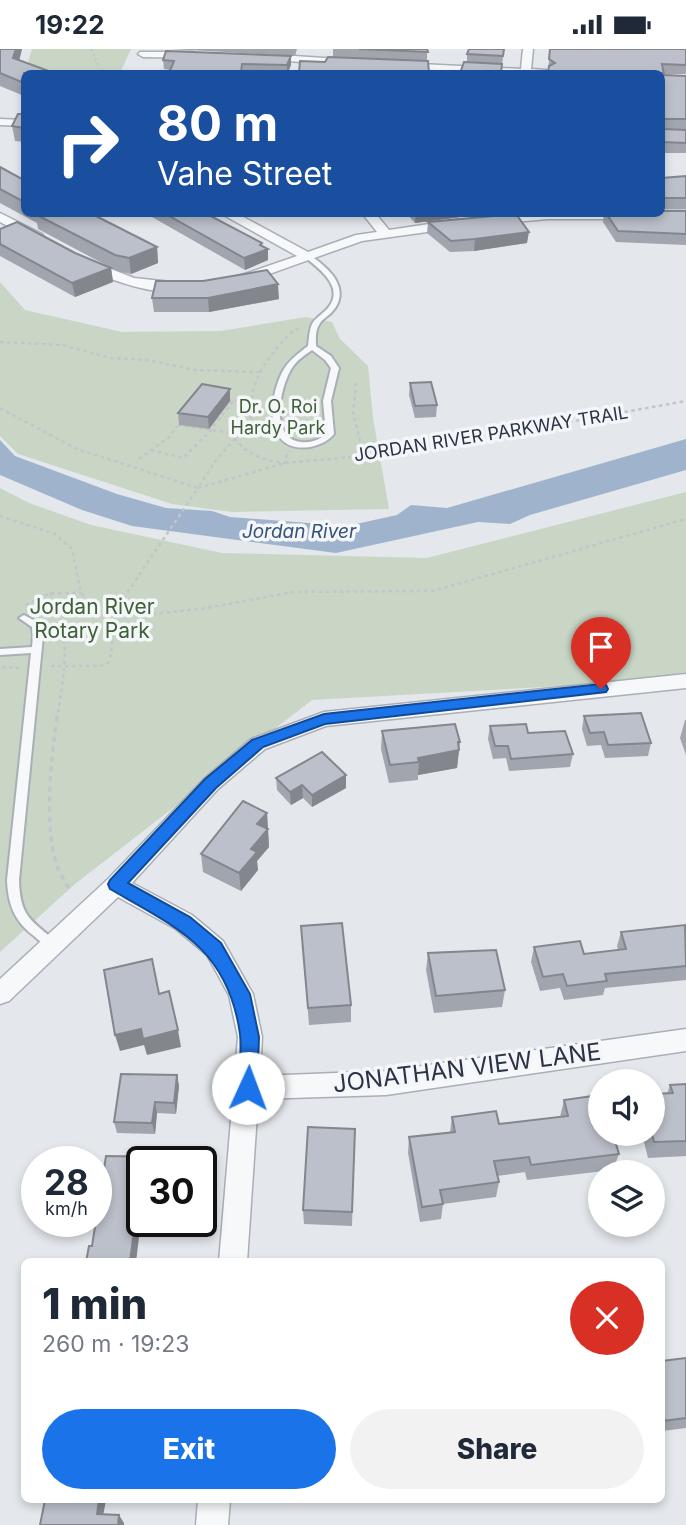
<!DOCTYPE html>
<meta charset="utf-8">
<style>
:root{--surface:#fff;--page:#f2f2f3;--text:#1f2937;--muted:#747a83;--accent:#1a73e8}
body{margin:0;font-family:Inter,sans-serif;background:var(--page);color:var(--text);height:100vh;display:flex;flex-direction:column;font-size:26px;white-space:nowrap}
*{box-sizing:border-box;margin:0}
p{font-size:23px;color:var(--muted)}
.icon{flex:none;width:38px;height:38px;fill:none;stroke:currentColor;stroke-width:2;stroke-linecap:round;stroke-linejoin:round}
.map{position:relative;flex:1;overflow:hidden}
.panel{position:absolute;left:21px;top:1209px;width:644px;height:245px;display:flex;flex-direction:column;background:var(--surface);border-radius:10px;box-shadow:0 4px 10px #0003}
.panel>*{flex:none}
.top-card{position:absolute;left:21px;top:21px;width:644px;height:147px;border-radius:10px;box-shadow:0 4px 10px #0003;background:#1a4fa0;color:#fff;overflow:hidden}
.tools{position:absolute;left:588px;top:1020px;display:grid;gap:14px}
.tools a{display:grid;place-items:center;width:77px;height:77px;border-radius:50%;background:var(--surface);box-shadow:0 4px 10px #0003;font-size:35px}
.speed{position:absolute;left:21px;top:1097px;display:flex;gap:14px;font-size:35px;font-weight:700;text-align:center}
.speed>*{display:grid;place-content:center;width:91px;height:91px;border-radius:50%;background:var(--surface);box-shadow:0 4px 10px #0003;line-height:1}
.speed small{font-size:18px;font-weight:400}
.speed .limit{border:4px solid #111;border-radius:10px;background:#fff;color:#111}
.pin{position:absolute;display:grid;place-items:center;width:60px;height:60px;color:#fff;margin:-72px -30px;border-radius:50% 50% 50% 0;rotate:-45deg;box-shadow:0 0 7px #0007}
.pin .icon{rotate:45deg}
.me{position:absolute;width:77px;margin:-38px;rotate:2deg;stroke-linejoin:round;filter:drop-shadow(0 0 5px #0008)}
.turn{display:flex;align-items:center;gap:24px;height:147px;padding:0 21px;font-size:32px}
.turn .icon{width:91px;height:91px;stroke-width:2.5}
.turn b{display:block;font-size:49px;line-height:60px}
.round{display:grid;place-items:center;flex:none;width:74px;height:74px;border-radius:37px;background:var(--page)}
.head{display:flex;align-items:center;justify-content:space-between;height:119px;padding:0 21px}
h1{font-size:42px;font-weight:800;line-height:52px}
.action{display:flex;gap:14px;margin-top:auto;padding:14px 21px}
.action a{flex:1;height:80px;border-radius:42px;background:var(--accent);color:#fff;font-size:28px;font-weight:800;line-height:80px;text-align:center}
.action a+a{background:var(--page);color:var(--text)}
.status{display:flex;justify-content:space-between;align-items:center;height:49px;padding:0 35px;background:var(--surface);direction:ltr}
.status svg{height:19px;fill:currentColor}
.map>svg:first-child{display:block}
.green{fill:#c9d6c5}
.water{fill:#9fb4cc}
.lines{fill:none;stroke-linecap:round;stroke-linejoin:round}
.lane-casing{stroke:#a9aeb7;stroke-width:4}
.street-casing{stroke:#a9aeb7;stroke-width:3}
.path-far2{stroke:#c2c5cb;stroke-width:2;stroke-dasharray:2.5 2.5;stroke-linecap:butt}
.path-far1{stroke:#c2c5cb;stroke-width:2.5;stroke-dasharray:3.5 3.5;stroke-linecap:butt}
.path{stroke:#c2c5cb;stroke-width:3.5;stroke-dasharray:5 5;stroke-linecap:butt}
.lane{fill:#f7f8fa;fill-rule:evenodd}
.street{fill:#f7f8fa;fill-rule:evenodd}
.wall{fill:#a1a5ae}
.shaded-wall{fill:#83868d}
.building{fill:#bbc0ca;stroke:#83868d;stroke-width:2}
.route{fill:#1a73e8;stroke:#114b97;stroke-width:2}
.labels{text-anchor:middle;stroke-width:7;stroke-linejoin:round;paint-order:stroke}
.far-park-label{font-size:18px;fill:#3f6138;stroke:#f4f6f9}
.far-street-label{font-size:18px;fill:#2b3445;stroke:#f4f6f9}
.far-water-label{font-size:19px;font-style:italic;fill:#34527a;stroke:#f4f6f9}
.park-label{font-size:21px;fill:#3f6138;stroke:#f4f6f9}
.near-street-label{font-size:24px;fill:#2b3445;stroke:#f4f6f9}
</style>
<div class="status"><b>19:22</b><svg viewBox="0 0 49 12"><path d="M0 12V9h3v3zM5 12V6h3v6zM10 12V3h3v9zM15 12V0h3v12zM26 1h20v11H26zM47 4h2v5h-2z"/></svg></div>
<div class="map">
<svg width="686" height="1476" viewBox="0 0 686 1476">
<rect width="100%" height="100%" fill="#e4e7ec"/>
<g class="green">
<polygon points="32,0 131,0 120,24 25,24"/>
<polygon points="0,233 25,261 122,283 221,282 306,268 332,273 340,290 368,317 373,369 389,460 232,463 172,455 18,405 0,387"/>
<polygon points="0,439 29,454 91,476 222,504 427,509 686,443 686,630 312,651 75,835 0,903"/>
</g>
<polygon class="water" points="686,390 686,421 530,466 510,475 478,473 336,504 132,477 82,461 0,426 0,391 15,407 117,445 166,459 212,462 230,468 347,477 397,466 411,456 447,459"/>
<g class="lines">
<g class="lane-casing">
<g id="lane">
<path d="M 306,207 C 314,207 322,215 328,221 C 341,234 345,250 331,264 C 327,268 321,271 319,276 C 315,282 316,290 316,297 L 331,307 L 339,319 L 331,352 L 334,385 C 328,392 320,396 310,398 C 263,405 268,347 284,320 C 290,310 299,304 308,297 C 309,290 309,282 312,275 C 316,268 323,265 328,259 C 345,239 320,220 306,209 ZM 312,301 L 325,311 L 331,319 L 323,352 L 326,385 C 319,391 311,394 301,393 C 269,389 280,338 292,319 C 297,311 305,306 312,301 Z"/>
<path d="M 24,566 L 39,574 L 43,587 L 19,831 C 20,867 30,871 57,893 L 59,896 L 57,899 L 53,901 C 46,898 40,892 34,887 C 14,872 8,855 7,831 L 31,604 L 0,606 L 0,600 L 32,598 L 33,587 L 32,578 L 19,569 Z"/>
</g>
</g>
<g class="street-casing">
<g id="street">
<polygon points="523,0 533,0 531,20 546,21 551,24 400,20 395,17 400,14 521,20"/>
<polygon points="140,3 193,3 198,6 193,9 143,8 138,5"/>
<polygon points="264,5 354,11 359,14 354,17 261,10 259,8"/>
<polygon points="0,70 24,71 24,77 0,76"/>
<path d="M 662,162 L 686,162 L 686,170 L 548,170 L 491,175 L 485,171 C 502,158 632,164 662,164 Z"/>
<polygon points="0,164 42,185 44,188 42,191 34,191 0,173"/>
<polygon points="220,164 236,164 308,203 356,186 377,183 362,164 375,164 389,181 456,171 462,175 456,179 362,192 241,235 234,231 236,228 297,207"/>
<path d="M 88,211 L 134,229 L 181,234 L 188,238 C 168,253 104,229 83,218 L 83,212 Z"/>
<polygon points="686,625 686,639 326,677 265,700 218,740 132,834 192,866 223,892 253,945 262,988 260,1027 386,1022 686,980 686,1002 386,1046 258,1050 247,1213 219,1213 238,988 229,946 207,906 176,880 118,848 9,952 0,955 0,930 108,830 204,730 251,690 324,663"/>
<polygon points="198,1451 230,1451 228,1476 196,1476"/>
</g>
</g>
<polyline class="path-far2" points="91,0 99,17"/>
<g class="path-far1">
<polyline points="0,293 62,296 111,309 147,311 195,321 260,323"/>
<polyline points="356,334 353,364 364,407"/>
<polyline points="228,351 251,352"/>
<polyline points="0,359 77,400 198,439 216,411 238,386"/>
<path d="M 178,376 L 252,387 C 248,348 253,325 280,296 C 287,288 289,283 300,279"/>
<path d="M 235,389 C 247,407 265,411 285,414 L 287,405"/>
<polyline points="151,401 183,409 210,382 233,352"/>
<polyline points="139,410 169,388 177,377"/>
<polyline points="0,467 55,485 72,500 81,544 92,555 114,563 152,565 207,559 293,543 433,542 686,470"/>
<path d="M 50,544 C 73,589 64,622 57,670"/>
<polyline points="26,556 50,544 81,544"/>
<path d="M 51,617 L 100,617 L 108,614 C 116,593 109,584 114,563 L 198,439 L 285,414 L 397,404 L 686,352"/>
<polyline points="2,618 19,619"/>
</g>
<path class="path" d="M 57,668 C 51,710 44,773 56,814 C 59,824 66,834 71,843"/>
<use href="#lane" class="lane"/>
<use href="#street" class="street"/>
</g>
<g class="wall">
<polygon points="0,0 22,0 19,12 24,24 24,47 0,37"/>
<polygon points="171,0 297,0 295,7"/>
<polygon points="333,0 427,0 427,12 325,13 333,8"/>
<polygon points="504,0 501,24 467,13 467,5"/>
<polygon points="550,0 686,0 686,25 664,25 686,27 686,80 664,80 686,81 686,104 662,104 662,24 525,24 548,24"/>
<polygon points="163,11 291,16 288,24 169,24 170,21 164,20"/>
<polygon points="24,53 24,93 15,92 12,77 23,65"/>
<polygon points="0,118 24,131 24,164 90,164 157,198 158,214 131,225 117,222 38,180 37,174 0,154"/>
<polygon points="686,127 686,160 662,160 662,129"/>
<polygon points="686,162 686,196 616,193 603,173 604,164 662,164"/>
<polygon points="145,164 205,164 268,200 268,211 245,221"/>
<polygon points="406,164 491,164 415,174"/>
<polygon points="428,173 527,194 474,202 450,203 427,184"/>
<polygon points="0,180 75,204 111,219 113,233 75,248 0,207"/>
<polygon points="203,232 279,250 209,263 154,263 152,249"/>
<polygon points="410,334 437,356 436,368 415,369 409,346"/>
<polygon points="230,340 230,352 209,380 179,376 178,364"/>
<polygon points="584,667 651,694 648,707 605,709 601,696 587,697 582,680"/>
<polygon points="685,671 686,671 686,706 680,689"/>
<polygon points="490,677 528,684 573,705 570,718 509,722 506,709 493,710 488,690"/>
<polygon points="382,682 460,693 457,719 418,726 418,731 389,734 381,700"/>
<polygon points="276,729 346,739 312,758 303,749 291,756 277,741"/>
<polygon points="267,764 269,798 257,812 258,821 241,842 203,823 201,805"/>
<polygon points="301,877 351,956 351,973 309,976"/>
<polygon points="686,878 686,931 605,939 603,946 564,951 560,939 540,942 531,913 534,898 584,905 618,901 617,897 621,883"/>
<polygon points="428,904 505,941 502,958 434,964 426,921"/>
<polygon points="177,1026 179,1037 176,1065 157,1064 155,1085 117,1084 114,1073"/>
<polygon points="686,1035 686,1107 648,1109 642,1085 653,1085 670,1036"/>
<polygon points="564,1051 619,1105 613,1121 527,1131 525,1123 497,1127 499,1133 496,1148 443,1155 441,1170 420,1173 408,1104 409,1088 450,1083 452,1068 499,1075 560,1068"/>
<polygon points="355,1080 352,1177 304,1175 303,1161"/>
<polygon points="686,1309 686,1379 662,1382 662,1312"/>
<rect x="316" y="1451" width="44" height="1"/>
</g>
<g class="shaded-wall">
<polygon points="16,0 22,0 16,23 13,9"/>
<polygon points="291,7 291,16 287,24 287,16"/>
<polygon points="416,164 491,164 415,174"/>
<polygon points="529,183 527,194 474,202 475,190"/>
<polygon points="262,194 263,202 268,200 268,211 245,221 244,209"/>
<polygon points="157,198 158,214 131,225 129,209"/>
<polygon points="111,219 113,233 75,248 72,234"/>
<polygon points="278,235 279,250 209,263 208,249"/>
<polygon points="230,340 230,352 209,380 208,368"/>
<polygon points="459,701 457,719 418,726 419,713 418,709"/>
<polygon points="346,726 346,739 312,758 312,746"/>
<polygon points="302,736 303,749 291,756 290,743"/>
<polygon points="267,764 269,798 257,812 258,821 241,842 239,824 251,800 257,775"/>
<polygon points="141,980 178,981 181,998 147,1006 144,996 120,1002 115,986"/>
<polygon points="177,1026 179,1037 176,1065 174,1054"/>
<polygon points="155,1053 157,1064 155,1085 152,1074"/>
<polygon points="139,1142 142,1152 142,1164 136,1213 130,1213"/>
<polygon points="99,1451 106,1451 102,1473 97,1465"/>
<polygon points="119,1466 124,1474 124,1476 118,1476"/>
</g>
<g class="building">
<polygon points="0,0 16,0 13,9 54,24 24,24 24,34 0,24"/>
<polygon points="359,0 427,0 428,3"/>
<polygon points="469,0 504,0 503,7 467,5"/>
<polygon points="550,0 686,0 686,16 662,15 664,26 686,27 686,70 662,70 664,80 686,81 686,94 662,93 662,24 525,24 525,23 548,24 549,17 555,14 549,10"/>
<polygon points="166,2 291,7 287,16 242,15 241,24 169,24 174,12 163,11"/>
<polygon points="328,8 428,12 429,24 299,24 300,12 325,13"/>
<polygon points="464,13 502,15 501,24 460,24"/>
<polygon points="24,53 24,79 12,77 18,65 23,65"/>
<polygon points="0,118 24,131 24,153 0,140"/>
<polygon points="686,127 686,149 662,149 662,129"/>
<polygon points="662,162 686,162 686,185 618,182 606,164 662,164"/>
<polygon points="90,164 157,198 129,209 115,206 35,165"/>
<polygon points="164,164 205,164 262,194 260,196 268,200 244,209"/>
<polygon points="516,165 529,183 475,190 451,192 428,173"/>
<polygon points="17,173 75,204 111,219 72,234 0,195 0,180"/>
<polygon points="267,221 278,235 208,249 152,249 156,232 203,232"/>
<polygon points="431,333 437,356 415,357 410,334"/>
<polygon points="202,335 230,340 208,368 178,364"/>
<polygon points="641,664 651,694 608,696 604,683 590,684 584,667"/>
<polygon points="455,675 460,693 458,693 459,701 418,709 419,713 390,716 382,682"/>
<polygon points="526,675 528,684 565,682 573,705 511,710 508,697 495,697 490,677"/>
<polygon points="322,703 346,726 312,746 302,736 290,743 276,729"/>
<polygon points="243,752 267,764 257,775 268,780 251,800 257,803 239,824 201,805"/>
<polygon points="342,874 351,956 308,959 301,877"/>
<polygon points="685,876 686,917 605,925 607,932 567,937 563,925 543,928 534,898 580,892 584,905 626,900 621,883"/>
<polygon points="496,901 505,941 436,947 428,904"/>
<polygon points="152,910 159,945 169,942 178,981 143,990 141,980 115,986 104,921"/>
<polygon points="121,1025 177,1026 174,1054 155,1053 152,1074 114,1073"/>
<polygon points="686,1035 686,1092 654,1093 652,1085 653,1045 673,1044 670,1036"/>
<polygon points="600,1046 600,1085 613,1085 619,1105 531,1116 529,1108 494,1112 499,1133 440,1141 443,1155 422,1158 409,1088 455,1083 452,1068 496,1062 499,1075 568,1067 564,1051"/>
<polygon points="308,1078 355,1080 352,1163 303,1161"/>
<polygon points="106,1107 164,1108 163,1113 142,1113 142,1142 139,1142 130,1213 86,1213 89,1197 92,1197"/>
<polygon points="686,1309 686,1369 662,1372 662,1312"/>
<polygon points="45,1451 99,1451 97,1465 119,1466 118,1476 40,1476"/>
</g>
<path class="route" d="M 601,635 L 606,636 L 608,640 L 606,643 L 325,675 L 263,698 L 216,739 L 128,834 L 190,868 L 221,894 L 250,945 L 259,988 L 257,1039 L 254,1046 L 248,1048 L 241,1046 L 238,1039 C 239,1022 242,1003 240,985 C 228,900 178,879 110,840 L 108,835 L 110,831 L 205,730 L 252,691 L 324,665 Z"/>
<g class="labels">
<g class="far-park-label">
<text x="278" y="364">Dr. O. Roi<tspan x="278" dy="21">Hardy Park</tspan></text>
</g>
<g class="far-street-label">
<text transform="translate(491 385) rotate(-9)" y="6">JORDAN RIVER PARKWAY TRAIL</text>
</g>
<g class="far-water-label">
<text x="299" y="489">Jordan River</text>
</g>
<g class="park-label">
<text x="92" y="565">Jordan River<tspan x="92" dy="24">Rotary Park</tspan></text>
</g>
<g class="near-street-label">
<text transform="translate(467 1019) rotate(-7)" y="8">JONATHAN VIEW LANE</text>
</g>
</g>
</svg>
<div class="tools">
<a><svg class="icon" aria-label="sound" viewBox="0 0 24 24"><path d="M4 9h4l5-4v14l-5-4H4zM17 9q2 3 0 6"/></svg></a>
<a><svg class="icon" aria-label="layers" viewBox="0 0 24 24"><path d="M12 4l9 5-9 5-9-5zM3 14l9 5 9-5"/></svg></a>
</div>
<div class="speed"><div>28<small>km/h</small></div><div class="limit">30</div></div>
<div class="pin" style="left:601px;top:640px;background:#d93025"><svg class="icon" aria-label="arrive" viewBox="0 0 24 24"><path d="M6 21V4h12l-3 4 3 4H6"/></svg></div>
<svg class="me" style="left:248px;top:1039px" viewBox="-20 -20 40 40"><circle r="19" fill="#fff"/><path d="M0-13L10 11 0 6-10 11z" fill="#1a73e8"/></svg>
<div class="top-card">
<div class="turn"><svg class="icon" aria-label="right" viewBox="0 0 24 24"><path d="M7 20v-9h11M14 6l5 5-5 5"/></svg><div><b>80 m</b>Vahe Street</div></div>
</div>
<section class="panel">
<div class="head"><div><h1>1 min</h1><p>260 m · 19:23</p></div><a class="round" style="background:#d93025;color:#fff"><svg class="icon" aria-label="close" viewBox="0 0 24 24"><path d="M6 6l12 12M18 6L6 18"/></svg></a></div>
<div class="action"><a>Exit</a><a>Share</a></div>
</section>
</div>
